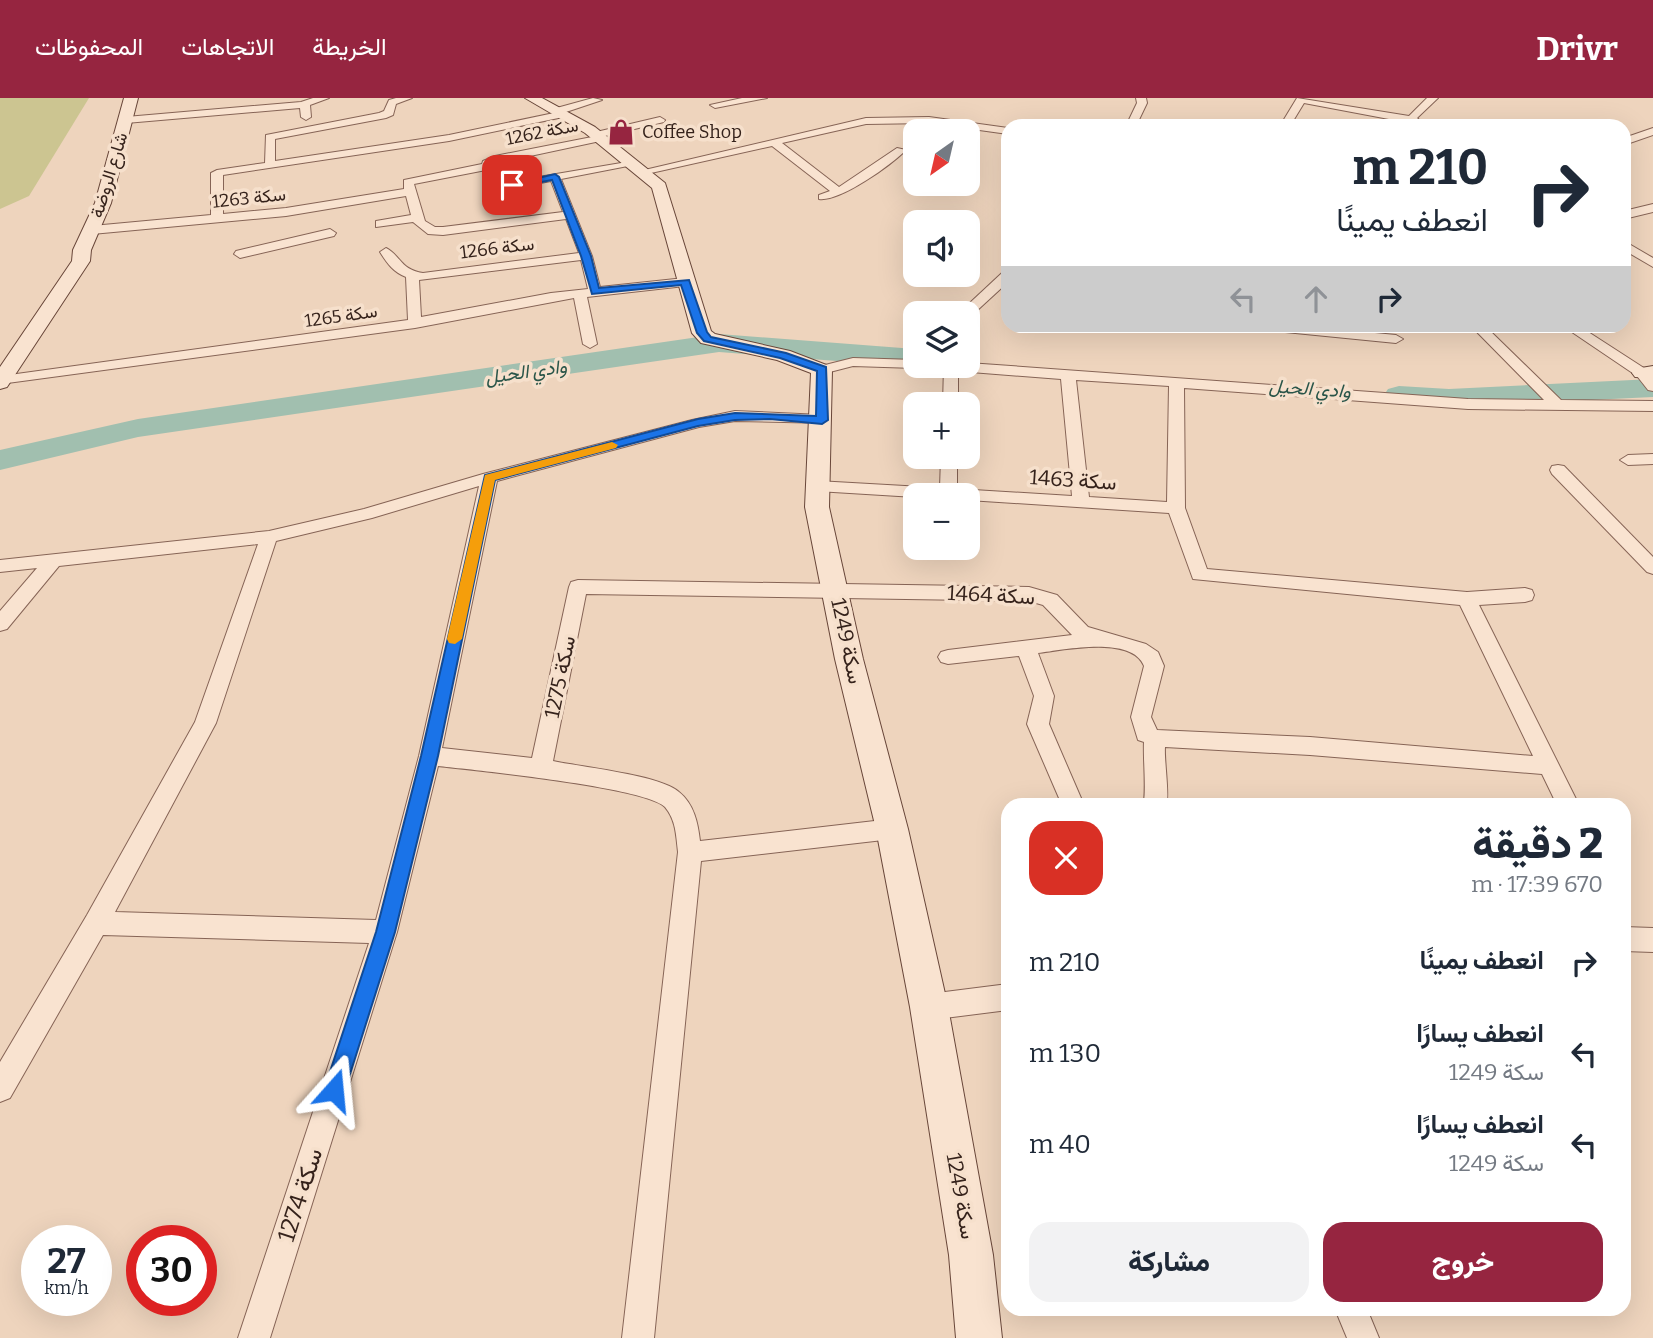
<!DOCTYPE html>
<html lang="ar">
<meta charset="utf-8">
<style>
:root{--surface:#fff;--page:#f2f2f3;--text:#1f2937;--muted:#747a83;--accent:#962540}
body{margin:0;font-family:Bitter,Vazirmatn,serif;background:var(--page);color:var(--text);direction:rtl;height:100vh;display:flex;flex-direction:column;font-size:26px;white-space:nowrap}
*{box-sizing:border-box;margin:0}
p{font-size:23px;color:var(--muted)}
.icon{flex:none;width:38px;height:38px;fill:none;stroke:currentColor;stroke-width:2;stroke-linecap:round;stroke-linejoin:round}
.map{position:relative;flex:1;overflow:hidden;direction:ltr}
.drawer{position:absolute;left:1001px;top:700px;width:630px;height:518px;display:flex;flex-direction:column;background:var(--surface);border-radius:21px;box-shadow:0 7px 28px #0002;direction:rtl}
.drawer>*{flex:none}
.banner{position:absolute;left:1001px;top:21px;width:630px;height:214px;border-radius:21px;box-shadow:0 7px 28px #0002;direction:rtl;background:#fff;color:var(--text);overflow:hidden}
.needle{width:46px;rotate:214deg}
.controls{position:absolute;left:903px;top:21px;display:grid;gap:14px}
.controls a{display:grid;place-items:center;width:77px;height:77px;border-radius:14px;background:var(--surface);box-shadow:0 7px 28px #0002;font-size:35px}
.speed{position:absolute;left:21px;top:1127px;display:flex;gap:14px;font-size:35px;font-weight:700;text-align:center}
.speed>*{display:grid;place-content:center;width:91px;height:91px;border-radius:50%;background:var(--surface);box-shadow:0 7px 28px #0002;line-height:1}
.speed small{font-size:18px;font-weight:400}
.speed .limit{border:10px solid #d22;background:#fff;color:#111}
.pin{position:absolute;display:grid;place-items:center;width:60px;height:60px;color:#fff;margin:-30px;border-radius:14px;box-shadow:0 4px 10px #0006}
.me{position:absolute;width:77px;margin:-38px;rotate:18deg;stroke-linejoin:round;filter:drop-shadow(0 0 5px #0008)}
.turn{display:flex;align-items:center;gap:24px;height:147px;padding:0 28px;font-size:32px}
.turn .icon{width:91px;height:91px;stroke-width:2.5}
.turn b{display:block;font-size:49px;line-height:60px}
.lanes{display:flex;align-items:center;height:66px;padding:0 28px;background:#0003;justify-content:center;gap:35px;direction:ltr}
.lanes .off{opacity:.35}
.round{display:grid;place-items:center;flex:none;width:74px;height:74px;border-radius:21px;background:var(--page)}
.overview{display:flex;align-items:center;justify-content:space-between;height:119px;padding:0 28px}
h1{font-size:42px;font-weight:800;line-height:52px}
.action{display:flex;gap:14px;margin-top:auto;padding:14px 28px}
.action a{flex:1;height:80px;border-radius:21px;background:var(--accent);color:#fff;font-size:28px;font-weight:800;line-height:80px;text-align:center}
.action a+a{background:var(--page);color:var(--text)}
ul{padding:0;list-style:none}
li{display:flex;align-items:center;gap:21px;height:91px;padding:0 28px}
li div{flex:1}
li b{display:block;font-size:26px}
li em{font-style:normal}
header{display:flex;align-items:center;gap:42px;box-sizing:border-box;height:98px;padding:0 35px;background:var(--accent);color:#fff}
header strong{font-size:33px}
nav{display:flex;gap:38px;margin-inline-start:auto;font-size:24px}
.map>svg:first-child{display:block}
.green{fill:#ccc591}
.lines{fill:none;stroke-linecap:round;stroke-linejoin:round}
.river{fill:#a1bfaf;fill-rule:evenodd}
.street-casing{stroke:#866456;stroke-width:2}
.secondary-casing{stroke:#684639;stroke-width:2}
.street{fill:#f9e3d0;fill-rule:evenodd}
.secondary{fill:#f9e3d0;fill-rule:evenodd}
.route{fill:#1a73e8;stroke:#114b97;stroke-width:2}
.slow{fill:#f59e0b}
.labels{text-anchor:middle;stroke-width:7;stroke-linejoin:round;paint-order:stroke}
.far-street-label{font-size:18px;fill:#35221b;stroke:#f6e0cc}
.far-poi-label{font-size:18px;fill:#35221b;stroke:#f6e0cc;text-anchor:start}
.far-water-label{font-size:19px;font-style:italic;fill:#2a5549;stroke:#f6e0cc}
.street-label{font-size:21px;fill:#35221b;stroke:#f6e0cc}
.near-street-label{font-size:24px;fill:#35221b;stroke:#f6e0cc}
</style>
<header>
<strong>Drivr</strong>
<nav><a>الخريطة</a><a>الاتجاهات</a><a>المحفوظات</a></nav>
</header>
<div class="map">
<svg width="1653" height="1240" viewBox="0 0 1653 1240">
<rect width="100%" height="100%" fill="#eed4bd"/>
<polygon class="green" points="0,0 89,0 29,98 0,111"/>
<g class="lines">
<g class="river">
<polygon points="719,236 915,251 915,268 919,268 915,269 719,254 138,339 0,372 0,352 138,321"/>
<polygon points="1653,281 1653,299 1449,309 1388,303 1384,297 1388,291 1399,288 1449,291"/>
</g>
<g class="street-casing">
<g id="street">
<polygon points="313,0 329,0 310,7 311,19 306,22 301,19 300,10 126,25 121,22 126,19 301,4"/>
<path d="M 396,0 L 412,0 L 396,6 L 393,17 L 386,20 L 275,41 L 275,63 L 449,37 L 554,15 L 553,11 L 593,0 L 602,2 L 566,14 L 568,18 L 449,43 L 223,77 L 223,116 L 286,110 L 404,91 L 404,82 L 482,66 L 483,63 L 495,58 L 592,39 L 592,35 L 660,19 L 665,22 L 664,24 L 605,38 L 605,42 L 493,66 L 503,82 L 509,84 L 633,63 L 633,67 L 561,81 L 592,158 L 600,189 L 685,180 L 692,184 L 685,188 L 587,199 L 597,246 L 590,250 L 583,246 L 574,200 L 415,230 L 0,286 L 2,278 L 408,222 L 406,179 C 393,174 387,165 380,154 L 386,150 C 401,158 401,172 423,175 L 579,155 L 566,121 L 443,137 L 428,136 L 413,124 L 376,129 L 376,123 L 411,117 L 406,98 L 286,118 L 92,136 L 86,132 L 92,128 L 211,117 L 211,75 L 217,72 L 265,65 L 266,37 L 379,15 L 384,13 L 389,2 ZM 486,72 L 495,86 L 508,91 L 551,83 L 563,114 L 443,129 L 435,129 L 425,123 L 414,86 ZM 581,162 L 588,191 L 551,195 L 421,219 L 419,182 Z"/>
<polygon points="742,0 767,0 715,10 710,7"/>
<polygon points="1136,0 1146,0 1147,5 1136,28 1126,28 1137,5"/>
<polygon points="1297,0 1409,18 1427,0 1438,0 1417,20 1426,28 1304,5 1290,28 1280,28"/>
<path d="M 929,19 L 1008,30 L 1008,36 L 929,25 L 866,26 L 782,45 L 839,89 L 897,50 L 906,52 C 891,67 840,104 819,101 L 819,97 L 830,93 L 772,48 L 642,77 L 636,74 L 866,20 Z"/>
<polygon points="1653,30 1653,37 1624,47 1624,40"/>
<polygon points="1653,106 1653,114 1624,121 1624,113"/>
<polygon points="330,131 336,135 334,138 240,160 234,156 236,153"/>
<polygon points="1624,143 1653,160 1653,169 1624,152"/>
<polygon points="1008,173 1008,184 971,218 959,215 1003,174"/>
<polygon points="1257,228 1301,228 1396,237 1403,241 1396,245 1264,232"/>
<path d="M 1471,228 L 1485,228 L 1561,302 L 1653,303 L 1653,313 L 1468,311 L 1184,290 L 1185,410 L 1207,471 L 1467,494 L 1525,490 L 1532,492 L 1534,497 L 1532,502 L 1525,504 L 1479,507 L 1579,707 L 1557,707 L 1542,676 L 1310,657 L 1165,649 C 1164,663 1170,700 1166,707 L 1143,707 C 1147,697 1143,660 1144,644 L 1138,642 L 1131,619 L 1144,568 C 1132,537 1063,552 1038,555 L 1054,598 L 1049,626 L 1084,707 L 1062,707 L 1027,626 L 1034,598 L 1019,558 L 948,566 L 941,564 L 938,559 L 941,554 L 948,552 L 1072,537 L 1043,507 L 1029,503 L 586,496 L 553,663 C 581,669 660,677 679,694 C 694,706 698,725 700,743 L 892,721 L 900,724 L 904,731 L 900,738 L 892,741 L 701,763 L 654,1240 L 622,1240 L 678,754 C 676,737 676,722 665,709 C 646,689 474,672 438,668 L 397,834 L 270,1240 L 238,1240 L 369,845 L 103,837 L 10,1000 L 0,1004 L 0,964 L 87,817 L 195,624 L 258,446 L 59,468 L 7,531 L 0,533 L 0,513 L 37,470 L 0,474 L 0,462 L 269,433 L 364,411 L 483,376 L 692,322 L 735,313 L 822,317 L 828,319 L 830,322 L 828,325 L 735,323 L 699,329 L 497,383 L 442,650 L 532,660 L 569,489 L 571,484 L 578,482 L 1029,489 L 1057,497 L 1088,529 L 1146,546 L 1158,554 L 1164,568 L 1151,619 L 1157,632 L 1310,639 L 1533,658 L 1460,507 L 1193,481 L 1169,415 L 968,402 L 968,397 L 915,399 L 817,393 L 809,388 L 817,383 L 940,390 L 941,359 L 957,359 L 957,391 L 1072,398 L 1061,281 L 958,273 L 958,306 L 943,306 L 944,268 L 968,268 L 968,265 L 1468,301 L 1544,302 ZM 1076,282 L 1169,288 L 1167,404 L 1089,399 ZM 479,388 L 419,658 L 376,822 L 115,814 L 216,625 L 276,443 L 372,420 Z"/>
<polygon points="1563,228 1579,228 1647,272 1653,279 1653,293 1648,292 1637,278"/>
<polygon points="853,260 915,262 915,268 921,268 915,270 853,268 822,276 815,272 817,269"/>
<polygon points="1653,356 1653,366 1628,367 1620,362 1628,357"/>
<polygon points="1558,367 1564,368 1653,459 1653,476 1647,474 1552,376 1550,372 1552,368"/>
<polygon points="1624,829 1653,830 1653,854 1624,853"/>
<polygon points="1008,886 1008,912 929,922 920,918 916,909 920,900 929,896"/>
<polygon points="1335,1211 1367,1211 1379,1240 1347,1240"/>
</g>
</g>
<g class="secondary-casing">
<g id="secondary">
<polygon points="124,0 138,0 111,105 91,152 90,163 7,289 0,291 0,269 72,163 73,152 95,105"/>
<polygon points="525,0 542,0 595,29 665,85 711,233 715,236 790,253 829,268 832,272 829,409 863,561 908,731 948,909 993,1157 1002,1240 956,1240 949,1157 910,909 876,731 835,561 805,409 811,275 777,262 701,245 692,235 652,90 585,35"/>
<polygon points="1653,268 1653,280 1635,279 1632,275 1635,271"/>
</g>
</g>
<use href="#street" class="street"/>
<use href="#secondary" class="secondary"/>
</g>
<polygon class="route" points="555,76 559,79 591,158 599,190 689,182 707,234 711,239 786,255 826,269 828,322 822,326 770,321 735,322 698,328 495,382 438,658 395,834 345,992 342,999 334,1002 327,999 324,992 376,834 421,658 485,377 698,321 735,315 816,318 817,273 780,260 704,243 697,235 681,187 592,196 581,158 552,82 512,90 508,87"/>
<polygon class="slow" points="612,344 618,347 616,350 495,382 462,541 455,546 449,545 447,541 485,377"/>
<defs>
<g id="shop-bare" transform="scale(2.1)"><path d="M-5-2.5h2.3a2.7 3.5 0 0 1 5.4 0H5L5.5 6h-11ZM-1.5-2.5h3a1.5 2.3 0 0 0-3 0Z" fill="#962540" stroke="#f6e0cc" stroke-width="2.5" paint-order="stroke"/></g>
</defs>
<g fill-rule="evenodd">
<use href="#shop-bare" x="621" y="34"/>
</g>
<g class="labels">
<g class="far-street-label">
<text transform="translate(542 34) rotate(-11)" y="6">سكة 1262</text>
<text transform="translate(109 77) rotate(-73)" y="6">شارع الروضة</text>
<text transform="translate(249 100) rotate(-6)" y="6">سكة 1263</text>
<text transform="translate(497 150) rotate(-7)" y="6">سكة 1266</text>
<text transform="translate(341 218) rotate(-8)" y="6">سكة 1265</text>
</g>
<g class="far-poi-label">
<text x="642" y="40">Coffee Shop</text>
</g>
<g class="far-water-label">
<text transform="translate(526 273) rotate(-8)" y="7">وادي الحيل</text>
<text transform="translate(1310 290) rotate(4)" y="7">وادي الحيل</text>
</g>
<g class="street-label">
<text transform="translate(1073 382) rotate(4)" y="7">سكة 1463</text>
<text transform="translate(991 497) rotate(3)" y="7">سكة 1464</text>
<text transform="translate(847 543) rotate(78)" y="7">سكة 1249</text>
<text transform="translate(560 579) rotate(-78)" y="7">سكة 1275</text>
<text transform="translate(961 1098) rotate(80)" y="7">سكة 1249</text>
</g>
<g class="near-street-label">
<text transform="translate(300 1097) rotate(-72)" y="8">سكة 1274</text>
</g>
</g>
</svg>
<div class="controls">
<a><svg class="needle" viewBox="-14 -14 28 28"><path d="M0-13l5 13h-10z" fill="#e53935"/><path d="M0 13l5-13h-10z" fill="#747a83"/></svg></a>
<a><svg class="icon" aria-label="sound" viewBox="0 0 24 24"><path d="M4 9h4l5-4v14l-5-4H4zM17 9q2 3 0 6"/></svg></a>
<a><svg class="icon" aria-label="layers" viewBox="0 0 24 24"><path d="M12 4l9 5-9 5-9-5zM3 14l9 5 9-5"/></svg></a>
<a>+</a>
<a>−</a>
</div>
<div class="speed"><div>27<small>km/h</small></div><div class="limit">30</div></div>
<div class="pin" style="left:512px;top:87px;background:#d93025"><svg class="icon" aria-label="arrive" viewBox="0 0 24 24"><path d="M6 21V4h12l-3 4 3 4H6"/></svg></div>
<svg class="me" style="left:334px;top:992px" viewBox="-20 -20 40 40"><path d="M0-17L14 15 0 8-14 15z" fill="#1a73e8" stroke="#fff" stroke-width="4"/></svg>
<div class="banner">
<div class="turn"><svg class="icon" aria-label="right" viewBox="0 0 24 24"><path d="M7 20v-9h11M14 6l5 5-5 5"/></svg><div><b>210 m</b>انعطف يمينًا</div></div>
<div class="lanes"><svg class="icon off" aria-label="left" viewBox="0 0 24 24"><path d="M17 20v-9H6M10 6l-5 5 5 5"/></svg><svg class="icon off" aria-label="ahead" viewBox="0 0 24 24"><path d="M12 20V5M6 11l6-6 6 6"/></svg><svg class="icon" aria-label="right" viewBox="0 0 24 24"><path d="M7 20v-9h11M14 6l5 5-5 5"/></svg></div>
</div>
<section class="drawer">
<div class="overview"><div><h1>2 دقيقة</h1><p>670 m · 17:39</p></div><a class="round" style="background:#d93025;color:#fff"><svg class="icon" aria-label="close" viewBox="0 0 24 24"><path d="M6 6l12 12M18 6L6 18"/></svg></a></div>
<ul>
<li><svg class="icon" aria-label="right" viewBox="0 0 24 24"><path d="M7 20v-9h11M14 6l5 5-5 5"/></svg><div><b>انعطف يمينًا</b></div><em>210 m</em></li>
<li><svg class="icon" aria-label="left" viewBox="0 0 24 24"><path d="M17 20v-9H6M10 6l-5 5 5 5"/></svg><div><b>انعطف يسارًا</b><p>سكة 1249</p></div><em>130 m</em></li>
<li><svg class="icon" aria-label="left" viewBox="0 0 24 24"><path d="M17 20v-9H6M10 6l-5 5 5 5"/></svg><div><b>انعطف يسارًا</b><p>سكة 1249</p></div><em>40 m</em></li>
</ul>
<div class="action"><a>خروج</a><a>مشاركة</a></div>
</section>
</div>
